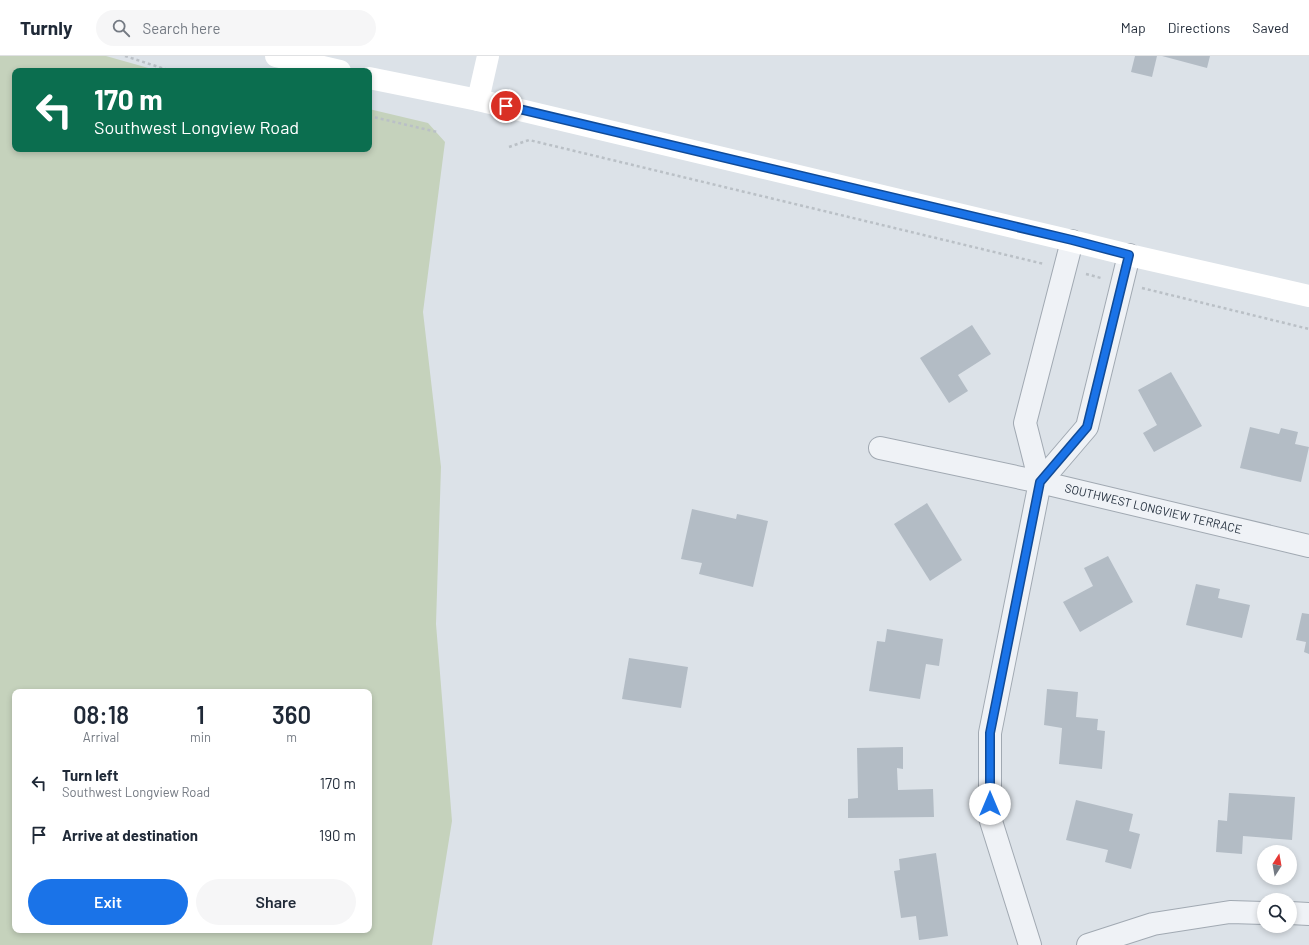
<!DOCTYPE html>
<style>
:root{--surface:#fff;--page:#f6f6f7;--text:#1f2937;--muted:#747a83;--line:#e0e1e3;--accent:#1a73e8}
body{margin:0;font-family:Barlow,sans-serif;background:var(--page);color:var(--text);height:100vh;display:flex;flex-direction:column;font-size:15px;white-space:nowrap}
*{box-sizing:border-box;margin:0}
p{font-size:13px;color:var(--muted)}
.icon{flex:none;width:22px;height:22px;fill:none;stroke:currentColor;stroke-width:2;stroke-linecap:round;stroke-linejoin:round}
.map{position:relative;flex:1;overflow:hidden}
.panel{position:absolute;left:12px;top:633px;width:360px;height:244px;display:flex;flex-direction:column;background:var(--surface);border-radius:8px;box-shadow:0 2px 6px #0003}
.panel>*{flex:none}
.banner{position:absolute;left:12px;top:12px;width:360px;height:84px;border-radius:8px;box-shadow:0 2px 6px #0003;background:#0b6e4f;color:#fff;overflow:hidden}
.needle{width:26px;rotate:11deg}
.fabs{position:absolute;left:1257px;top:789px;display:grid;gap:8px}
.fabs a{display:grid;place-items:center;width:40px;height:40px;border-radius:50%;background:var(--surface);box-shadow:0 2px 6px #0003;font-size:20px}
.pin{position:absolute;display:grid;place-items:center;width:34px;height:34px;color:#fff;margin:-17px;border:2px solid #fff;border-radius:50%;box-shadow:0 1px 4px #0007}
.me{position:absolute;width:44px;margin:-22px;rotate:0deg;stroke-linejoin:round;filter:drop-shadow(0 0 3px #0008)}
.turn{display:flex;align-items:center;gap:14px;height:84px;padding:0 16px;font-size:18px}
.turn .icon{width:52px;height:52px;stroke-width:2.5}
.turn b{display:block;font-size:28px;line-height:34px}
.eta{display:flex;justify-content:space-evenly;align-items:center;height:68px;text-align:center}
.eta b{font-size:24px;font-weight:600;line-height:28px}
.cta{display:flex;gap:8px;margin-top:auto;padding:8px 16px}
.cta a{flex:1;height:46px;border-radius:24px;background:var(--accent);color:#fff;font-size:16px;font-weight:600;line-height:46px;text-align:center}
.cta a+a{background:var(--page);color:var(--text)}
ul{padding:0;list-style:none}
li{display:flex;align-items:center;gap:12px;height:52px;padding:0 16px}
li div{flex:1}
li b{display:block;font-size:15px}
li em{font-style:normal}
header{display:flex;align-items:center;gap:24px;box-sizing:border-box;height:56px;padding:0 20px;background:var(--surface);border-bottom:1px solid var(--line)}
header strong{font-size:19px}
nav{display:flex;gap:22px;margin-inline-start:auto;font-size:14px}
.search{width:280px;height:36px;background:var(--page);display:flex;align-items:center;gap:10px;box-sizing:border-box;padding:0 14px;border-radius:22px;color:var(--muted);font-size:15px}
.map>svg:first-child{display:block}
.green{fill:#c5d2bc;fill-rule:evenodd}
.building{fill:#b3bcc5}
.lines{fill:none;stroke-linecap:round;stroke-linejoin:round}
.street-casing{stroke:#a1a9b2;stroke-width:24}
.path{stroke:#bac0c6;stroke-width:2.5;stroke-dasharray:3 3;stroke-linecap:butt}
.street{stroke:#eff2f6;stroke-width:22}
.secondary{stroke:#fff;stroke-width:22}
.route-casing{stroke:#114b97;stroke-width:10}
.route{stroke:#1a73e8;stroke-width:7}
.labels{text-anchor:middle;stroke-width:3;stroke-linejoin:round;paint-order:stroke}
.street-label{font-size:12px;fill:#25313f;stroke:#ebf1f5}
</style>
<header>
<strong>Turnly</strong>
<div class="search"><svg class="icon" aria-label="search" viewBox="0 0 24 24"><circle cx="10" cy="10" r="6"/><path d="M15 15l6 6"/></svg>Search here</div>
<nav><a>Map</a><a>Directions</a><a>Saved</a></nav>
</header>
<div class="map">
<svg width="1309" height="889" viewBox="0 0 1309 889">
<rect width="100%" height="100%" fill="#dce2e8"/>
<path class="green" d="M 0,0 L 106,0 L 159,15 L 15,15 L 15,93 L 369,93 L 369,53 L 428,67 L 445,86 L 423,256 L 441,411 L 436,568 L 452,765 L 432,889 L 0,889 ZM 15,636 L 369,636 L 369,874 L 15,874 Z"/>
<g class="building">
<polygon points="1135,0 1157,0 1152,21 1131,16"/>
<polygon points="1162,0 1210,0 1207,12"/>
<polygon points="972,269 991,298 958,319 968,335 949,347 920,302"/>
<polygon points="1171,316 1202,370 1154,396 1143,377 1157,369 1138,334"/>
<polygon points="1250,371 1279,378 1281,372 1298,376 1295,388 1309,391 1301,426 1240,412"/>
<polygon points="927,447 962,504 930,525 894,468"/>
<polygon points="692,453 736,463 737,458 768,465 753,531 699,518 702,507 681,503"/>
<polygon points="1108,500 1133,546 1080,576 1063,546 1093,530 1084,512"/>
<polygon points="1196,528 1220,533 1218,542 1250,549 1242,582 1186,569"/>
<polygon points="1302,557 1309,558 1309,598 1304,596 1306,586 1296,584"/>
<polygon points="887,573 943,583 939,610 926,608 920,643 869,635 877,585 885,586"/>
<polygon points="629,602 688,611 681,652 622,643"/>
<polygon points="1047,633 1078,636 1076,661 1098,663 1097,674 1105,675 1102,713 1059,708 1062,672 1044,669"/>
<polygon points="903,691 903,713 897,712 898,734 933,733 934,761 848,762 848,743 858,742 857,692"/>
<polygon points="1229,737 1295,741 1292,784 1243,780 1242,798 1216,796 1218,764 1227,765"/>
<polygon points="1076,744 1133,758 1129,775 1140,778 1131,813 1105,806 1108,794 1066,784"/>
<polygon points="936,797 948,880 919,884 916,860 901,862 894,815 900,814 899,803"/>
</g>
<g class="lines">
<g class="street-casing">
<g id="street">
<path id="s1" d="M 880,392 L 1040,426 L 1309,490"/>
<polyline points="1040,426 1087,371 1129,199"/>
<polyline points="1290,857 1309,858"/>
<polyline points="1030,889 990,762 990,677 1040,426 1025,367 1072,185"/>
<polyline points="1088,889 1153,868 1230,856 1264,857"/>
</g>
</g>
<g class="path">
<polyline points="125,0 171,15"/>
<polyline points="369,60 437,76"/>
<polyline points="509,91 529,84 1044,208"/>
<polyline points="1086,218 1101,222"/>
<polyline points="1142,232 1309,273"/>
</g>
<use href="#street" class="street"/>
<g class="secondary">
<polyline points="276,0 340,15"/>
<polyline points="369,22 478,44 1072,185 1129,199 1309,240"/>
<polyline points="478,44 488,0"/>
</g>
</g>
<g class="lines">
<g class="route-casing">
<polyline id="route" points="506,50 1072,184 1129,199 1087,371 1040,426 990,677 990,748"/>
</g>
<use href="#route" class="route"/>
</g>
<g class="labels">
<g class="street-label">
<text dy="4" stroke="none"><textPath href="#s1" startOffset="280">SOUTHWEST LONGVIEW TERRACE</textPath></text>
</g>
</g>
</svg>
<div class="fabs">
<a><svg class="needle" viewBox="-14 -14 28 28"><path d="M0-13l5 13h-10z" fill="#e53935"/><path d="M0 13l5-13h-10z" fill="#747a83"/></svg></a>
<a><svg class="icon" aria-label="search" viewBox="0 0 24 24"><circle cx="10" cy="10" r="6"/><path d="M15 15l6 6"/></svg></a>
</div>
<div class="pin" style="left:506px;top:50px;background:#d93025"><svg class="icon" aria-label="arrive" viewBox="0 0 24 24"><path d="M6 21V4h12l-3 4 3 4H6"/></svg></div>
<svg class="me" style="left:990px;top:748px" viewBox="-20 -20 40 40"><circle r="19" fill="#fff"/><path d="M0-13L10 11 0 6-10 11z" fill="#1a73e8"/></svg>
<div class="banner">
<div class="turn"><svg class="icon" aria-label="left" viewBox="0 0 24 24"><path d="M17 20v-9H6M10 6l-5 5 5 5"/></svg><div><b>170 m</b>Southwest Longview Road</div></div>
</div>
<section class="panel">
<div class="eta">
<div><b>08:18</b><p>Arrival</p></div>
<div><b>1</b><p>min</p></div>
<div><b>360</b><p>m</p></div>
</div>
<ul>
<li><svg class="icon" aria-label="left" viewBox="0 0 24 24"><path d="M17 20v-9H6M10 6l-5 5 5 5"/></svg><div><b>Turn left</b><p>Southwest Longview Road</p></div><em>170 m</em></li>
<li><svg class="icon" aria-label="arrive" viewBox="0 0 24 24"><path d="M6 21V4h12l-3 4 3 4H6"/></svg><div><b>Arrive at destination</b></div><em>190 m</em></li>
</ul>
<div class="cta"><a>Exit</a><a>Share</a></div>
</section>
</div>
